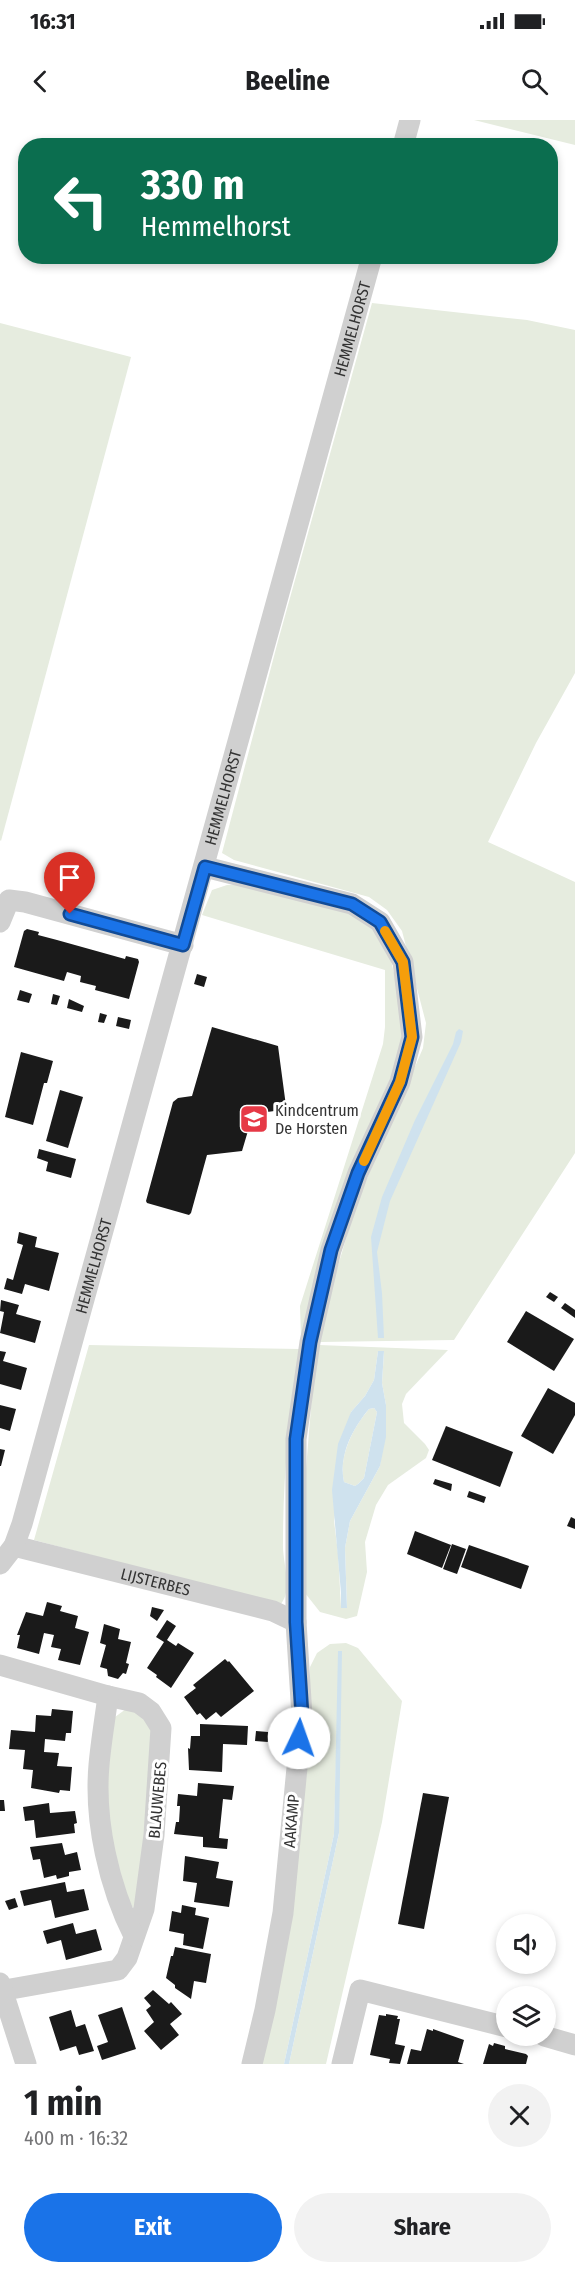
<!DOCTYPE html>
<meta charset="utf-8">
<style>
:root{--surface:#fff;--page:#f2f2f2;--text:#202124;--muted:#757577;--accent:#1a73e8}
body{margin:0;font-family:"Fira Sans Condensed",sans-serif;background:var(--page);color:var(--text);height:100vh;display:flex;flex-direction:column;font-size:22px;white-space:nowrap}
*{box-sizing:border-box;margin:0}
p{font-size:20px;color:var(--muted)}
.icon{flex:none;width:33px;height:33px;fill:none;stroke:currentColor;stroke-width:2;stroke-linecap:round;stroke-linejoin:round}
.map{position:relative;height:1944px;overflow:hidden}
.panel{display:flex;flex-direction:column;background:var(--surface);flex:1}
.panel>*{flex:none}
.banner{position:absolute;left:18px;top:18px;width:540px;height:126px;border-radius:24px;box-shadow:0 3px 9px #0003;background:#0b6e4f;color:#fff;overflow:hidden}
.fabs{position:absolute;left:496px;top:1794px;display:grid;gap:12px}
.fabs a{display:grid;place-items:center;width:60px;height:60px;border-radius:50%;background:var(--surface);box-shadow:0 3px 9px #0003;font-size:30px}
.pin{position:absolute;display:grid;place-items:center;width:51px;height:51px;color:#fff;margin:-62px -26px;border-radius:50% 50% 50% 0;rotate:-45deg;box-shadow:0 0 6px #0007}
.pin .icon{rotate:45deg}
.me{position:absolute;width:66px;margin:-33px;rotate:3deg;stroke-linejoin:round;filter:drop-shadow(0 0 4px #0008)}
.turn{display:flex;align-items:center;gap:21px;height:126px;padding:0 24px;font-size:27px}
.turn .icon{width:78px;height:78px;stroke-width:2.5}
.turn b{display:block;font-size:42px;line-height:51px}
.round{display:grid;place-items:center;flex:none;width:63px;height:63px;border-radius:32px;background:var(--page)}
.summary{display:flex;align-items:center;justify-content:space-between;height:102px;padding:0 24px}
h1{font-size:36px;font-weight:700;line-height:45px}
.cta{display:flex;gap:12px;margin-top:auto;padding:12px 24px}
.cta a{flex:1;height:69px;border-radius:36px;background:var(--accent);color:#fff;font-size:24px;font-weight:700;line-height:69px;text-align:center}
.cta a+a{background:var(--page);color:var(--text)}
.status{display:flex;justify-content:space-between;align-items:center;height:42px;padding:0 30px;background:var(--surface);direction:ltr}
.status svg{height:16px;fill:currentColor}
header{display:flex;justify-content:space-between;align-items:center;height:78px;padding:0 24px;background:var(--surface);font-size:27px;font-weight:700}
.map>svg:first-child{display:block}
.green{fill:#e6ecdf;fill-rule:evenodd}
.water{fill:#cfe2ee;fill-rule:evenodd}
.building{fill:#1a1a1a}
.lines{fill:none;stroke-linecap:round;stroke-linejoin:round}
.street{stroke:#d0d0d0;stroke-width:21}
.route-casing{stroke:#114b97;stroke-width:15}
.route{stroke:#1a73e8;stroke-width:10}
.slow{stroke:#f59e0b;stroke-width:10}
.labels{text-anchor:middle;stroke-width:6;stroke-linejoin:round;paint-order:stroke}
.street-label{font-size:16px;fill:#333;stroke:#fff}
.poi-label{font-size:16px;fill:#333;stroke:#fff;text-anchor:start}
</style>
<div class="status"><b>16:31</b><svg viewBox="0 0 49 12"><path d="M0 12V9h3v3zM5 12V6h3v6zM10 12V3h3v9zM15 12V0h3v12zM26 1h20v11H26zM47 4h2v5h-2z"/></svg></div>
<header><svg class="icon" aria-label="back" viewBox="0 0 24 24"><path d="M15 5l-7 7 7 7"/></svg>Beeline<svg class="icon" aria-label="search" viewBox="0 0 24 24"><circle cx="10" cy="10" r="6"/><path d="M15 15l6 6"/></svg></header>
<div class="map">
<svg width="575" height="1944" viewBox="0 0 575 1944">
<rect width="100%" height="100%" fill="#fff"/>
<g class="green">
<polygon points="474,0 575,0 575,25"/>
<polygon points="372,183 527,200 575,210 575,553 536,623 488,722 575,762 575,1033 454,1220 320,1222 334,1159 357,1082 423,928 426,903 402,811 387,790 369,777 234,740 222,733 278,521"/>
<polygon points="0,203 131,237 1,721 0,720"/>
<polygon points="252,763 365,796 389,832 397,866 404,928 352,1043 301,1219 300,1186 383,924 385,907 385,850 202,795 212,770 227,765"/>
<path d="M 89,1225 L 300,1229 C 289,1294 283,1357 283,1423 C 282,1442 294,1470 280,1485 L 34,1420 Z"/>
<path d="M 319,1225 L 448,1230 L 406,1274 L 402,1284 L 404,1303 L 425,1324 L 429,1330 L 426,1338 L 388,1365 L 376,1385 L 365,1422 L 367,1452 L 357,1496 L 346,1499 L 320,1492 L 305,1473 L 302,1398 L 314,1251 ZM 378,1231 L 384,1232 L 382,1263 L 386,1285 L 380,1346 L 350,1401 L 345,1428 L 347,1487 L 341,1487 L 338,1433 L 334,1401 L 351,1292 L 365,1276 L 374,1260 Z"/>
<path d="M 374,1288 L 377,1292 L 364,1358 L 358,1364 L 355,1366 L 344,1362 C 338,1336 353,1308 369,1289 Z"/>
<polygon points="346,1523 358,1528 402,1581 382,1702 326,1944 289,1944 339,1713 339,1531 334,1714 284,1944 260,1944 308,1640 310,1547 317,1533 330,1524"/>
<polygon points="126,1589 143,1593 157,1615 135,1792 116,1754 104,1666 115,1597"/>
</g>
<g class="water">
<polygon points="459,909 463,911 461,922 390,1081 377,1132 382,1173 384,1218 378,1218 371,1117 382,1077 415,1000 453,924 456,912"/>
<path d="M 378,1231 L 384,1231 L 382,1263 L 386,1285 L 386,1317 L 380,1346 L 350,1401 L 345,1428 L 347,1488 L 341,1488 L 341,1473 L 332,1370 L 338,1324 L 351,1292 L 365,1276 L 374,1260 ZM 374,1288 L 377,1292 L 364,1358 L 358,1364 L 355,1366 L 344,1362 C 338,1336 353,1308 369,1289 Z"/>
<polygon points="338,1531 342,1531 339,1713 289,1944 284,1944 334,1714"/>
</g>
<g class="building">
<polygon points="27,809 39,812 38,815 57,820 125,839 126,836 138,839 139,842 129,879 95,870 96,866 80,862 81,856 67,852 64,861 14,847 24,811"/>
<polygon points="197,854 207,857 204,867 194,864"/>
<polygon points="20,870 32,874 29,883 17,880"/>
<polygon points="53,874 60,876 57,885 51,884"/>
<polygon points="69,879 84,886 82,892 67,888"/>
<polygon points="100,893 107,895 104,903 98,902"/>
<polygon points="118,897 131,900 129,909 116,906"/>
<polygon points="212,907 278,926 286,986 282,990 253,994 242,1031 207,1035 191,1093 189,1095 147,1083 146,1081 173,982 178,978 192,976"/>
<polygon points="21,932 53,941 47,963 44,963 33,1005 5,997"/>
<polygon points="60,970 83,977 68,1028 46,1021"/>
<polygon points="39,1029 76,1039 71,1058 46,1051 48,1042 37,1038"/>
<polygon points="19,1112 37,1117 35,1127 59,1133 49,1171 25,1164 22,1174 4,1169 7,1158 13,1160 18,1142 23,1125 17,1123"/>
<polygon points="550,1172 558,1177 554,1182 546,1177"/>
<polygon points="1,1180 19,1185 16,1194 41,1201 35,1223 0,1213 4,1192 0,1191"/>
<polygon points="565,1183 575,1190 575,1198 561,1188"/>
<polygon points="526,1191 574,1219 554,1251 507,1222"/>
<polygon points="0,1231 6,1232 3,1241 27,1248 21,1270 0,1264"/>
<polygon points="548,1268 575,1283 575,1295 553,1334 521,1316"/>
<polygon points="0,1285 16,1289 10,1311 0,1308"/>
<polygon points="446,1306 513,1332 500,1367 432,1340"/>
<polygon points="0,1329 5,1330 1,1346 0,1346"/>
<polygon points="435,1359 452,1364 451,1371 433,1364"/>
<polygon points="469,1371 486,1377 484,1383 467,1377"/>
<polygon points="571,1397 575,1399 575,1409 567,1406"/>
<polygon points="415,1411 451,1425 442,1448 407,1434"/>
<polygon points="452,1424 466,1429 457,1454 443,1449"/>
<polygon points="469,1425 529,1446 521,1469 461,1447"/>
<polygon points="47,1482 62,1486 60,1491 78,1496 75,1508 89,1512 80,1545 58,1540 61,1529 51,1527 54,1515 44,1513 39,1534 17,1528 20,1515 17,1515 26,1492 43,1496"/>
<polygon points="152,1487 164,1490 157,1501 150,1496"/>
<polygon points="167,1500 176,1506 167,1520 176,1526 178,1523 194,1533 171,1568 156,1557 157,1555 147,1548 164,1522 156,1517"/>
<polygon points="104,1504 120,1509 118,1519 131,1522 126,1543 129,1544 126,1554 123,1553 118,1559 108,1556 107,1549 100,1547 106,1525 100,1523"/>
<polygon points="225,1539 228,1542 229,1541 254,1571 221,1597 216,1592 206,1600 200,1593 197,1595 184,1577 196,1568 193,1565"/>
<polygon points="52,1589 73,1591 71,1613 66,1613 65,1621 45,1619 44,1632 59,1633 57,1646 72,1647 70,1671 60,1670 59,1673 31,1668 33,1650 23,1649 25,1630 9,1629 11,1610 35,1612 36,1595 51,1596"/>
<polygon points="200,1604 248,1606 247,1625 223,1624 222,1652 189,1650 188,1628 190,1629 191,1616 200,1616"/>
<polygon points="256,1611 268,1612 268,1622 255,1621"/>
<polygon points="198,1663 234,1666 232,1680 223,1679 219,1718 228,1719 227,1729 203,1727 203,1717 174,1714 176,1702 179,1702 180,1686 177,1686 178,1674 197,1676"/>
<polygon points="423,1673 449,1677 424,1809 398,1804"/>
<polygon points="0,1680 4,1680 5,1691 0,1691"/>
<polygon points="49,1683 50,1693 75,1691 77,1703 74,1704 75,1713 36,1718 34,1700 25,1701 23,1687"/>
<polygon points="62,1723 65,1735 77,1732 81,1750 69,1752 69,1756 57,1759 56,1755 44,1758 40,1739 33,1740 30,1727"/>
<polygon points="185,1736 219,1742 216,1758 233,1761 229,1787 194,1782 197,1763 183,1761"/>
<polygon points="65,1762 67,1772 84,1769 89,1790 55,1798 51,1780 24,1786 20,1771"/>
<polygon points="15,1778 18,1787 9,1790 5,1781"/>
<polygon points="182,1785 196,1788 195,1795 209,1798 203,1829 183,1825 184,1814 169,1811 172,1791 181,1793"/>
<polygon points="73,1803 76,1814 96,1809 102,1830 66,1840 61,1820 47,1824 43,1811"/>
<polygon points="175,1827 211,1834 206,1863 194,1861 191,1879 175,1868 175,1865 166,1858 171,1836 173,1836"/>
<polygon points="153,1870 169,1884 171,1882 182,1894 170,1904 179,1915 161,1930 144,1911 154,1902 146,1890 151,1886 144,1878"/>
<polygon points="122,1887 136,1929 102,1940 97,1926 108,1922 98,1895"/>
<polygon points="71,1890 76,1907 85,1904 94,1931 79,1935 76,1926 60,1931 49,1897"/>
<polygon points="386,1894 398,1896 397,1899 400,1899 395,1924 405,1926 400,1944 389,1943 390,1939 370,1935 379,1895 386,1896"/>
<polygon points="427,1909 433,1911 433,1909 464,1920 458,1942 464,1944 407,1944 411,1929 421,1931"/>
<polygon points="494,1923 505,1926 505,1929 526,1934 528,1936 526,1944 483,1944 489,1924 493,1926"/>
</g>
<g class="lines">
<g class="street">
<polyline points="403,26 410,0"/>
<polyline points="205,747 352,784 380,802 403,842 412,917 400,962 358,1053 331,1130 310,1222 296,1319 296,1502 302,1596 283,1793 265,1890 252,1944"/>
<polyline points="0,802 9,780 25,782 183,825"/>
<path id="s1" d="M 14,1426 L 273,1491 L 296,1502"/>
<path id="s2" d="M 0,1444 L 14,1426 L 22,1404 L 372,136"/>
<polyline points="0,1545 108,1576 139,1583 151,1592 161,1608 154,1715 144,1789 127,1838 118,1850 0,1871"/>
<path d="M 108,1576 C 105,1599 101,1622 99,1645 C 94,1701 109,1767 134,1816"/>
<polyline points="0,1863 26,1944"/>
<polyline points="544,1916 575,1925"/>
<polyline points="342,1944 360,1870 507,1907"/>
</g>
</g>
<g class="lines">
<g class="route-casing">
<polyline id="route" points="70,794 183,825 205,747 352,784 380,802 403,842 412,917 400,962 358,1053 331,1130 310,1222 296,1319 296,1502 302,1596 299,1618"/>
</g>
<use href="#route" class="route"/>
<polyline class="slow" points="364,1041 400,962 412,917 403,842 385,811"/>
</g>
<defs>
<g id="school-square" transform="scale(1.5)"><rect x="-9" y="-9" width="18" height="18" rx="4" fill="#e63946" stroke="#fff"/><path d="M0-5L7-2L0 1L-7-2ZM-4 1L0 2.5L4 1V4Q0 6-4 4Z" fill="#fff"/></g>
</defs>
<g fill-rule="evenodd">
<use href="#school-square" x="254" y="999"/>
</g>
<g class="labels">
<g class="street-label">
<text dy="6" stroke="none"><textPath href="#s2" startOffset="1286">HEMMELHORST</textPath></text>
<text dy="6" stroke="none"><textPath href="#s2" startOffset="800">HEMMELHORST</textPath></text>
<text dy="6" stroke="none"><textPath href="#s2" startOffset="314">HEMMELHORST</textPath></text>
<text dy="6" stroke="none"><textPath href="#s1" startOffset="146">LIJSTERBES</textPath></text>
<text transform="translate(157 1680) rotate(-85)" y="6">BLAUWEBES</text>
<text transform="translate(291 1701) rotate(-85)" y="6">AAKAMP</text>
</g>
<g class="poi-label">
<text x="275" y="996">Kindcentrum<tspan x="275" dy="18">De Horsten</tspan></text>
</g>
</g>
</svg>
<div class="fabs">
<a><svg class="icon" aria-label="sound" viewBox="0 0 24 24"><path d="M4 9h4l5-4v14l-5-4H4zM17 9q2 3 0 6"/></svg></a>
<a><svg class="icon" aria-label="layers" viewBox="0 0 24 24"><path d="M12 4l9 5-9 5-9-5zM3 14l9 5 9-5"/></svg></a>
</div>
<div class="pin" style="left:70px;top:794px;background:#d93025"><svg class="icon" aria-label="arrive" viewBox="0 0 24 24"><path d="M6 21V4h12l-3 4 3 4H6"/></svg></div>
<svg class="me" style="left:299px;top:1618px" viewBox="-20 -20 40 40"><circle r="19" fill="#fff"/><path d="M0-13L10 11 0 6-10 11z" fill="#1a73e8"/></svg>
<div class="banner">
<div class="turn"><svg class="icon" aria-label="left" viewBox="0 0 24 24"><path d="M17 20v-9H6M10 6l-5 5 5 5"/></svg><div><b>330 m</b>Hemmelhorst</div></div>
</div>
</div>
<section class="panel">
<div class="summary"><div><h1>1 min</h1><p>400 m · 16:32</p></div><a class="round"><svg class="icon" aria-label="close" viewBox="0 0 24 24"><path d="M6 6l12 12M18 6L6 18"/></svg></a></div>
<div class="cta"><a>Exit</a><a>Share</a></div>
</section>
